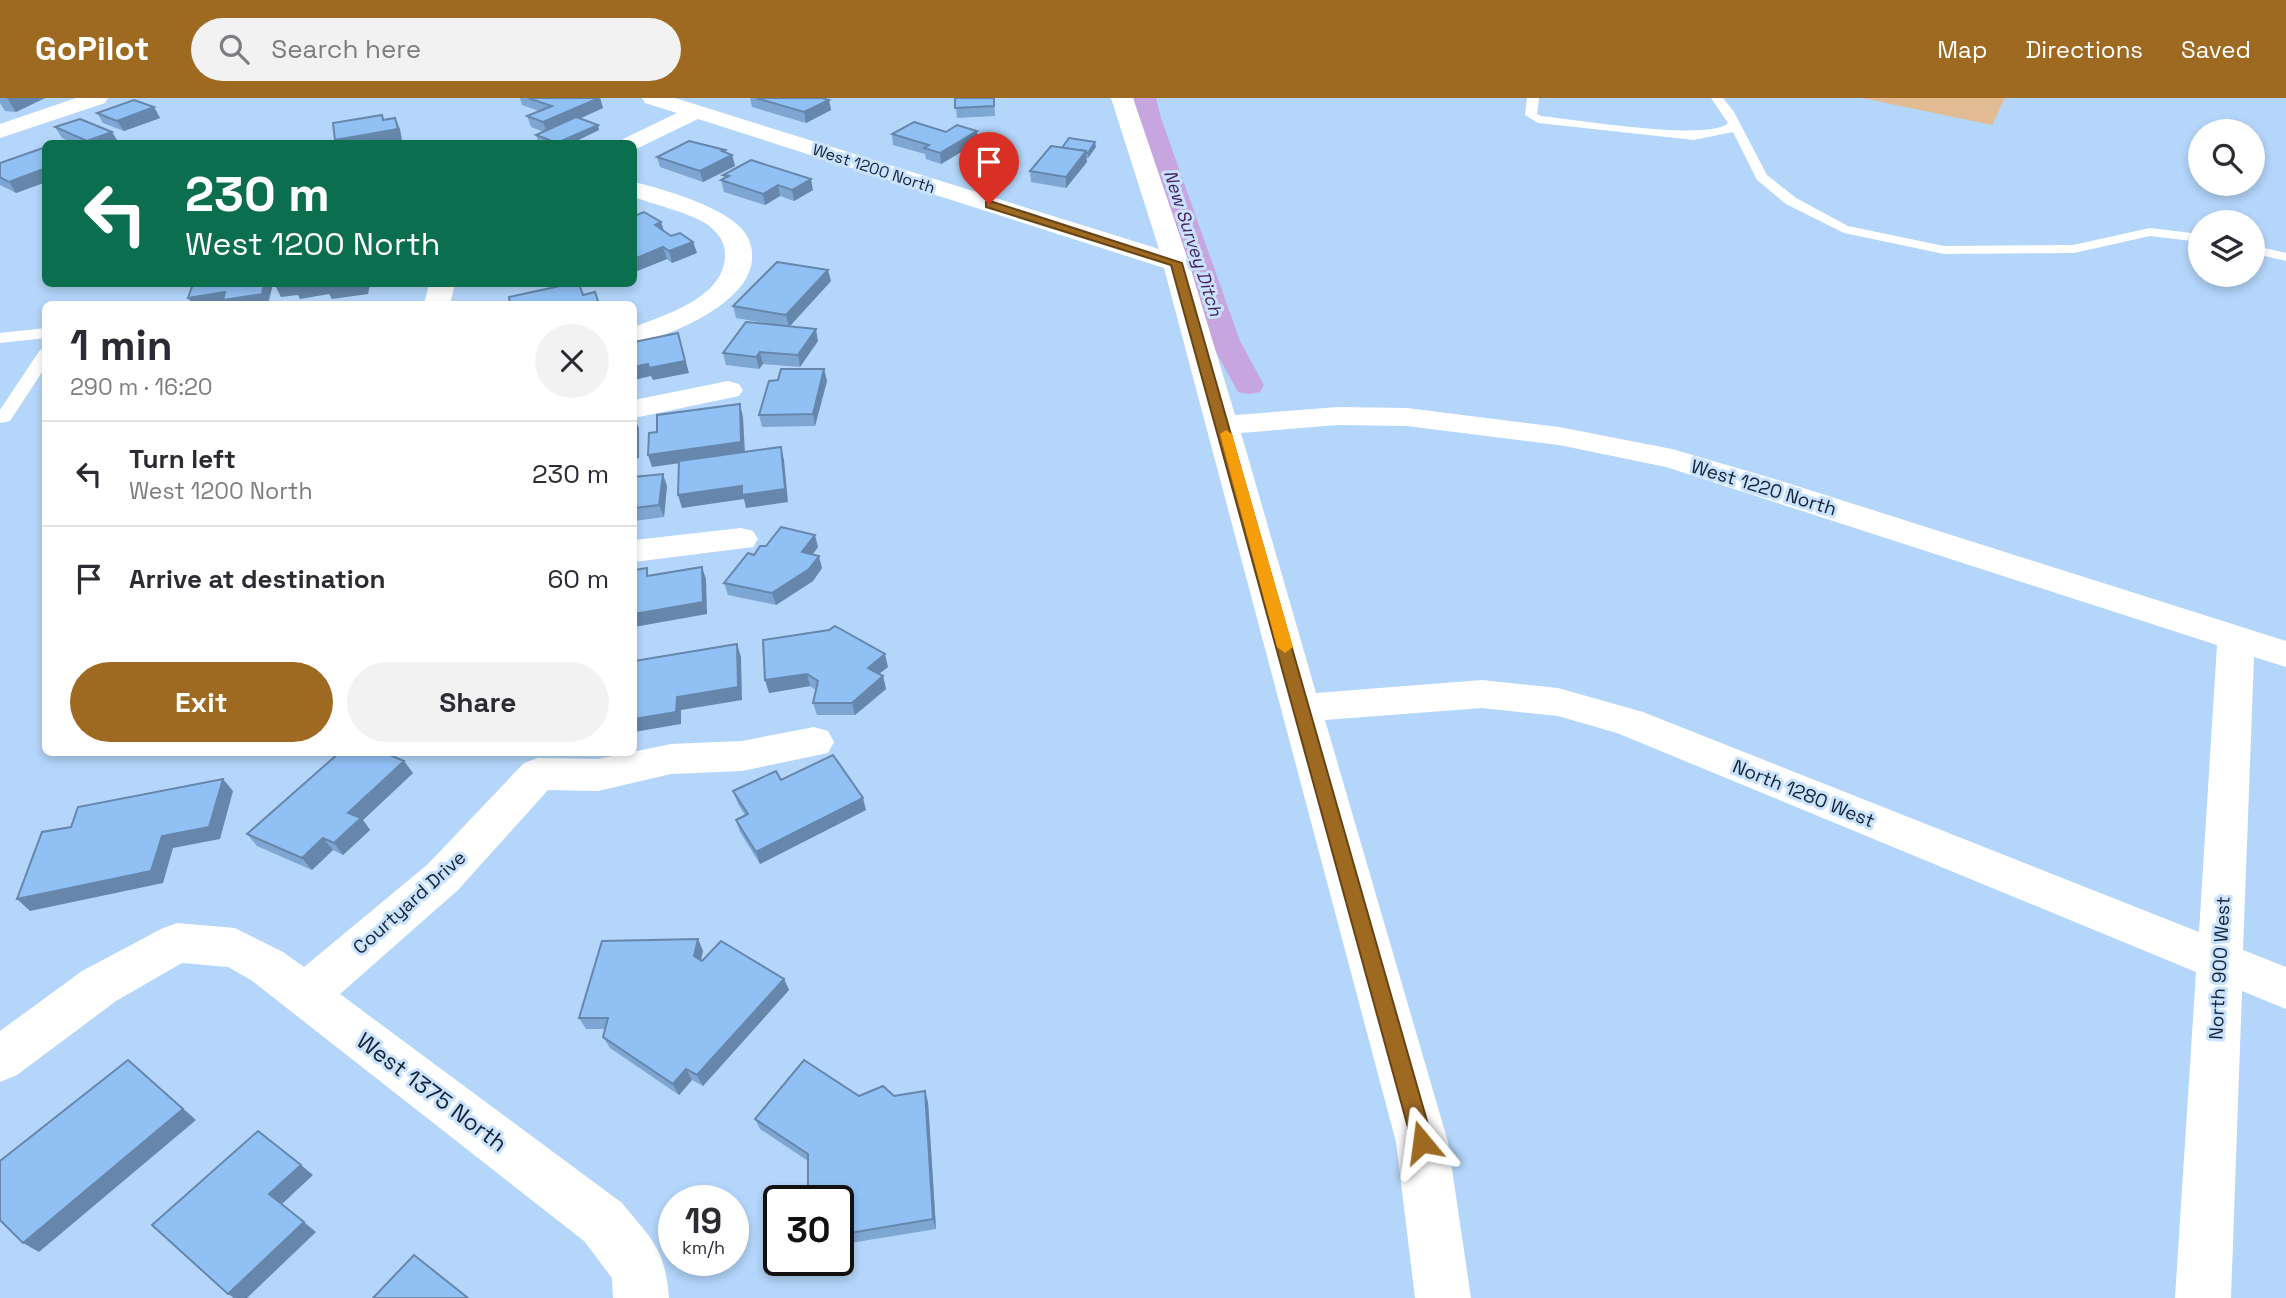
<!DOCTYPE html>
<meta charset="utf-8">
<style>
:root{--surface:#fff;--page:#f2f2f3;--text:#2b2b33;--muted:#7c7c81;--line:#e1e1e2;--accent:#9e6921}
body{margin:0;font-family:"Space Grotesk",sans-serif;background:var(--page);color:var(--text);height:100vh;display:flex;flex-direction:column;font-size:26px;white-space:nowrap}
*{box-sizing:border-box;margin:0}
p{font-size:23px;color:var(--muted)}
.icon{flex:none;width:38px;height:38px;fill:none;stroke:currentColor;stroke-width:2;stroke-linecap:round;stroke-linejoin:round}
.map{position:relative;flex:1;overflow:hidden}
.details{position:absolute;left:42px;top:203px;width:595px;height:455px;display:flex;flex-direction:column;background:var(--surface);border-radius:10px;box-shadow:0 4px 10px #0003}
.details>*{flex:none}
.hud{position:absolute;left:42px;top:42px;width:595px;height:147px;border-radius:10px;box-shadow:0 4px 10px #0003;background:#0b6e4f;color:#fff;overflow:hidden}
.fabs{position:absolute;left:2188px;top:21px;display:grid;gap:14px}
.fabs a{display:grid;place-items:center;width:77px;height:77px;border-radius:50%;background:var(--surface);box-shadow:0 4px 10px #0003;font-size:35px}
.speed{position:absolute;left:658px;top:1087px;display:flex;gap:14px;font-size:35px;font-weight:700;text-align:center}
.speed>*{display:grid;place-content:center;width:91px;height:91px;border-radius:50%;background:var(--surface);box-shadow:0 4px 10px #0003;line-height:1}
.speed small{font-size:18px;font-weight:400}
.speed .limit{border:4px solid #111;border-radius:10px;background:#fff;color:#111}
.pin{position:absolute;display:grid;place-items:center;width:60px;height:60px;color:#fff;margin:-72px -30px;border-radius:50% 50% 50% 0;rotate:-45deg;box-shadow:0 0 7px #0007}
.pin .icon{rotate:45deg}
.me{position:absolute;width:77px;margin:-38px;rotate:344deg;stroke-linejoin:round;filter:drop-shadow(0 0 5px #0008)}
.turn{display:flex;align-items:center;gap:24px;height:147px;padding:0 28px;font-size:32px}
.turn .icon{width:91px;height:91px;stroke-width:2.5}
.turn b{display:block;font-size:49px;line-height:60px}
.round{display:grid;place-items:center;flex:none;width:74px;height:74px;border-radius:37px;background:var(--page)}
.summary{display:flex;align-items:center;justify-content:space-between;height:119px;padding:0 28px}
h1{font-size:42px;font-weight:700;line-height:52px}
.button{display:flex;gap:14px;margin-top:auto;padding:14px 28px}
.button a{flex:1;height:80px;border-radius:42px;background:var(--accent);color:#fff;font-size:28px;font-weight:700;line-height:80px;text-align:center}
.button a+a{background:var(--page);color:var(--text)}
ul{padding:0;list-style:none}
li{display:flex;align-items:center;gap:21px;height:105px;padding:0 28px;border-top:2px solid var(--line)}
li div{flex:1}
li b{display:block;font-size:26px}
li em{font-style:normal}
header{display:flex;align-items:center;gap:42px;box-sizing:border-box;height:98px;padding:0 35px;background:var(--accent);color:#fff}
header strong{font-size:33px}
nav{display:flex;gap:38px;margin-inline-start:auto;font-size:24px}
.search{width:490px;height:63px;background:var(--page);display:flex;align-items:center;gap:18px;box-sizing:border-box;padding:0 24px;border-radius:38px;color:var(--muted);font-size:26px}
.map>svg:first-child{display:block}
.green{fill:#e1bc93}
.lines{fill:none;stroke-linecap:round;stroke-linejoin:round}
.canal{fill:#c7a6e0;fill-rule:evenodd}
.lane{fill:#fff;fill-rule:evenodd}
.street{fill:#fff;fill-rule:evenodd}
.secondary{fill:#fff;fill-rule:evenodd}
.wall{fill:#7da6d2}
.shaded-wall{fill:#6687ab}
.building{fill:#91c1f4;stroke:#6687ab;stroke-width:2}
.route{fill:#9e6921;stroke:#674415;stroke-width:2}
.slow{fill:#f59e0b}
.labels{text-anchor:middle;stroke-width:6;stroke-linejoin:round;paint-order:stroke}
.far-street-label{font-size:16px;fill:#142435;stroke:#c9e2fd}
.far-water-label{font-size:18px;font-style:italic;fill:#461c5f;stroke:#c9e2fd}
.street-label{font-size:19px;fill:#142435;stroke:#c9e2fd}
.near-street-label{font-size:23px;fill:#142435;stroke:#c9e2fd}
</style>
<header>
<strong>GoPilot</strong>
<div class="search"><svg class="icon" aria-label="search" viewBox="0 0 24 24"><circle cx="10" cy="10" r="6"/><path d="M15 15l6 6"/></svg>Search here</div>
<nav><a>Map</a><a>Directions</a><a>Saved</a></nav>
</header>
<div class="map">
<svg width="2286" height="1200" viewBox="0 0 2286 1200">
<rect width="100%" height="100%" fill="#b4d6fa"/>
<polygon class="green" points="1862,0 2005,0 1992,27"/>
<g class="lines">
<polygon class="canal" points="1134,0 1156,0 1161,20 1240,243 1264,287 1260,294 1249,296 1238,294 1210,243 1137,20"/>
<g class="lane">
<path d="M 1527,0 L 1539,0 L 1537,16 L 1541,18 C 1573,21 1709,44 1728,25 L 1711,0 L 1723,0 L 1734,14 L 1767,77 L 1796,100 L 1848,128 L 1944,148 L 2073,147 L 2150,130 L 2200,136 L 2200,144 L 2150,138 L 2074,155 L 1944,156 L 1844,135 L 1786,106 L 1757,82 L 1733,34 L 1694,42 L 1538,25 L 1525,17 Z"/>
<polygon points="2252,147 2286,155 2286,163 2252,155"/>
<polygon points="46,230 46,240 0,245 0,235"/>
<polygon points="46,250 46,268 10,323 0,325 0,312 40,252"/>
</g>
<g class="street">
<path d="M 642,0 L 675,0 L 1159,151 L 1111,0 L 1133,0 L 1189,165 L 1235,317 L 1338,309 L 1407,310 L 1559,329 L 1672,351 L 1778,382 L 2286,543 L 2286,569 L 2254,559 L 2243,852 L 2286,869 L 2286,911 L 2242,893 L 2231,1200 L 2175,1200 L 2196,874 L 1617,635 L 1558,618 L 1482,610 L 1325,622 L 1448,1044 L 1471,1200 L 1415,1200 L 1396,1044 L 1164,170 L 698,21 L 634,52 L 634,46 L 620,46 L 623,41 L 677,15 L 645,5 ZM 1338,327 L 1407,328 L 1559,347 L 1666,369 L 2217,547 L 2199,834 L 1643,614 L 1558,590 L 1482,582 L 1316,595 L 1241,335 Z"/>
<path d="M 634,84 C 663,91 735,111 748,140 C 774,197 673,237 634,246 L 634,229 C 665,217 727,199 725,155 C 725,143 716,132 705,125 C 687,114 655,107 634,99 Z"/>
<polygon points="429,186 455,186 450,206 424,206"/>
<polygon points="728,283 739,286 743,292 739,298 634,320 634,302"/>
<polygon points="741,430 753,433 758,441 753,449 634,464 634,442"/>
<path d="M 814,629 L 828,633 L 834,644 L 828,655 L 742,673 L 671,676 L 598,693 L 548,692 L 458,792 L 340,896 L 622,1105 C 652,1142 665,1150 669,1200 L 613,1200 L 612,1180 L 584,1143 L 251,882 L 228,869 L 182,865 L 116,903 L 17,977 L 0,984 L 0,933 L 82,873 L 161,831 L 177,825 L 235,830 L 283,854 L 304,869 L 428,766 L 524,665 L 538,660 L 598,661 L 671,646 L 742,643 Z"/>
</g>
<polygon class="secondary" points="76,0 108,0 105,5 0,40 0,26"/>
</g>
<g class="wall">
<polygon points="0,0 45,0 16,14 5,13 0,5"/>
<polygon points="520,0 600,0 603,10 579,21 598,27 599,32 570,46 546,46 538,43 536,37 544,34 531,29 527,18 539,13 522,7"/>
<polygon points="750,0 822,0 829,2 831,12 806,25 752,9"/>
<polygon points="955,0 994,0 995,18 957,20"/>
<polygon points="154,9 160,20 124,33 103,25 97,15"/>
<polygon points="55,29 119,45 75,46 62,40"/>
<polygon points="892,36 978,44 941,66 926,61 925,56 893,47"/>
<polygon points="46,49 46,84 16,95 0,87 0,65"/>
<polygon points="1096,49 1088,60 1086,60 1087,64 1066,90 1031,84 1030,73 1062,50"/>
<polygon points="725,52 726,55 732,57 735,68 703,84 660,69 657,59"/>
<polygon points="723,77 813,92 794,103 780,98 765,107 724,94 721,82 724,81"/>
<polygon points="634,110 636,117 661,124 664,134 671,138 693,144 697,155 672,165 667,161 637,173 634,170"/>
<polygon points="831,183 790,228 818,243 800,269 763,266 759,271 726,267 723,255 776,227 736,220 733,208"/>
<polygon points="824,271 827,283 815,328 762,329 759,317 778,282"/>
<polygon points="634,379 667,388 664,419 634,423"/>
<polygon points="818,449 813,456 822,470 813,483 776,507 728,497 724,485"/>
<polygon points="763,542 888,569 879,576 883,578 886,591 855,617 817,617 813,605 816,592 810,588 769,595"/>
<polygon points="413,675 363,722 370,732 343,757 333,752 312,772 257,748 247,736"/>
<polygon points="781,682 866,712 760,766 740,734 736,722 745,717 738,706 733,693"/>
<polygon points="698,841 703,853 701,862 784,881 789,892 703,988 692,982 679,997 610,950 603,939 605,931 586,931 579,920"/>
<polygon points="859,998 894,998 928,1004 936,1131 838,1147 838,1102 808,1063 760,1031 755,1021"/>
</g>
<g class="shaded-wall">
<polygon points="7,0 45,0 16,14"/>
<polygon points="600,0 603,10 547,35 543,24"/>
<polygon points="829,2 831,12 806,25 804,14"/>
<polygon points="154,9 160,20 124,33 117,23"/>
<polygon points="395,20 400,31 402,42 383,46 336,46 335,42"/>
<polygon points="598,27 599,32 570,46 558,46"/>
<polygon points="977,33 978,44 941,66 940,55"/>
<polygon points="112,34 119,45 89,46 87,43"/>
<polygon points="1095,44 1096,49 1088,60 1088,55"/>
<polygon points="725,52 727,59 732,57 735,68 703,84 700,73 722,53"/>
<polygon points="1086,53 1087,64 1066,90 1066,79"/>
<polygon points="46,70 46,84 16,95 9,84"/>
<polygon points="811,81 813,92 794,103 792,92"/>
<polygon points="778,87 780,98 765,107 763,96"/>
<polygon points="661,124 665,136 655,127"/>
<polygon points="693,144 697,155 672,165 669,153"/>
<polygon points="663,149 667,161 637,173 634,161"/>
<polygon points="828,172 831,183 789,229 786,217"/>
<polygon points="264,186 273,186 268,206 193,206 188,200"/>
<polygon points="290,186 370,186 368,196 332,201 329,196 300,201 298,197 281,199 275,187"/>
<polygon points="816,231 818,243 800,269 798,257"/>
<polygon points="678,235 689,275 653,282 651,278 634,282 634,269 648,266"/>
<polygon points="760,254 763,266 759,271 756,259"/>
<polygon points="824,271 827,283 815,328 813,316"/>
<polygon points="740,306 743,319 745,356 652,369 648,357"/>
<polygon points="634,318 639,330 639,360 634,361"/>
<polygon points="781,349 784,362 788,404 746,410 744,401 682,410 678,397"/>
<polygon points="663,376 667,388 664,419 659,407"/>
<polygon points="815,437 818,449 805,466 802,454"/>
<polygon points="819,458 822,470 813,483 776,507 772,495"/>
<polygon points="702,469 706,481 707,516 634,529 634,516"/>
<polygon points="737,546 741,559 742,602 681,612 681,626 634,634 634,621 677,599"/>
<polygon points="885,556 888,569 871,582 868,570"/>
<polygon points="807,576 810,588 769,595 765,582"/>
<polygon points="883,578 886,591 855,617 852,605"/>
<polygon points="404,663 413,675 363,722 370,732 343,757 334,745 348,715"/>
<polygon points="223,681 233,693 220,741 173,750 163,785 30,813 17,801 162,738"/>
<polygon points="863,700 866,712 760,766 756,754"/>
<polygon points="323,740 333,752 312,772 302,760"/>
<polygon points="698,841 703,853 699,870 694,858"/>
<polygon points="784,881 789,892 703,988 697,977"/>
<polygon points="128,962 196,1022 39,1154 23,1145"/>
<polygon points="686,971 692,982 679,997 673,986"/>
<polygon points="925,993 928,1004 936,1131 933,1121"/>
<polygon points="301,1067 313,1077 282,1106 316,1134 247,1200 234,1200 228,1196 269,1096"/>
</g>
<g class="building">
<polygon points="528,0 599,0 543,24 527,18 552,8"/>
<polygon points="756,0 822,0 829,2 804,14"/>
<polygon points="955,0 994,0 994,8 955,10"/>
<polygon points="134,2 154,9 117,23 97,15"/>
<polygon points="382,17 383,22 395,20 398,31 335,42 333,25"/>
<polygon points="576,19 598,27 557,45 536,37"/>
<polygon points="80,21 112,34 87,43 55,29"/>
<polygon points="914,24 946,34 957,27 977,33 940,55 924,50 929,47 892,36"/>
<polygon points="1069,40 1095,44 1088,55 1085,55 1086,53 1062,50"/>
<polygon points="689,43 725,52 722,53 732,57 700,73 657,59"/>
<polygon points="1051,48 1086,53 1066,79 1030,73"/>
<polygon points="46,49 46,70 9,84 0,79 0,65"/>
<polygon points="751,62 811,81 792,92 778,87 763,96 721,82 729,78 723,77"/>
<polygon points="644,114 661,124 655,127 671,138 680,135 693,144 669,153 663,149 634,161 634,118"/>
<polygon points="777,164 828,172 786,217 733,208"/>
<polygon points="193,186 264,186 262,196 223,202 225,194 188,200"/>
<polygon points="295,186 318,186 293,189"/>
<polygon points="327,186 355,186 326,189"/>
<polygon points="569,186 579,186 583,197 595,194 599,206 510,206 509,199"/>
<polygon points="746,224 816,231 798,257 760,254 756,259 723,255"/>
<polygon points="678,235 685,263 649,270 648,266 634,269 634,244"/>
<polygon points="781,271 824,271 813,316 759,317 769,283 778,282"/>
<polygon points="740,306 741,344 648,357 649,335 657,334 657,317"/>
<polygon points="781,349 785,391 742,397 742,388 678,397 679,363"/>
<polygon points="663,376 659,407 634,410 634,379"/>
<polygon points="781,429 815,437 802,454 819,458 809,471 772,495 724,485 748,455 754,457 760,448 766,448"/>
<polygon points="702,469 703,504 634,516 634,472 647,470 647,478"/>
<polygon points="835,528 885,556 868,570 883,578 852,605 813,605 818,583 807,576 765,582 763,542 829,532"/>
<polygon points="737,546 738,589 677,599 676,614 634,621 634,563"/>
<polygon points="340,654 383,654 404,663 348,715 361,720 334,745 323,740 302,760 247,736"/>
<polygon points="833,657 863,700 756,754 736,722 748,716 733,693 776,673 781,682"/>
<polygon points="223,681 209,729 162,738 151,773 17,801 42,734 71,729 78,709"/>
<polygon points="698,841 694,858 702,863 721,843 784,881 697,977 686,971 673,986 603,939 608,920 579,920 602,843"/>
<polygon points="128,962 183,1011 23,1145 0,1122 0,1063"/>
<polygon points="804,962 859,998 883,988 894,998 925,993 933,1121 838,1137 838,1102 808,1102 808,1056 755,1021"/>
<polygon points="258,1033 301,1067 269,1096 304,1124 228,1196 152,1127"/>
<polygon points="414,1157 468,1200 373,1200"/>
</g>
<polygon class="route" points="986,104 993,104 1182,165 1433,1044 1430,1052 1422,1055 1415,1052 1412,1044 1171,167 986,109"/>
<polygon class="slow" points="1226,332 1232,336 1293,549 1285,555 1277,549 1220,336"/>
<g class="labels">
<g class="far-street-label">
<text transform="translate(874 70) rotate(18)" y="6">West 1200 North</text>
</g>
<g class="far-water-label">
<text transform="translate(1193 145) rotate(72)" y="6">New Survey Ditch</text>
</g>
<g class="street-label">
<text transform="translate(1764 389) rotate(17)" y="7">West 1220 North</text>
<text transform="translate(1804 695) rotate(22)" y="7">North 1280 West</text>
<text transform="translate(409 804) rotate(-42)" y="7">Courtyard Drive</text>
<text transform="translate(2219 870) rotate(-87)" y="7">North 900 West</text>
</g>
<g class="near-street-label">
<text transform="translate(432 994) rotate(37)" y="8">West 1375 North</text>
</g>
</g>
</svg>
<div class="fabs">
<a><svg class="icon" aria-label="search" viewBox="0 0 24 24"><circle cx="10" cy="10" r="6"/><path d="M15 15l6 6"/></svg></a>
<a><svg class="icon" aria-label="layers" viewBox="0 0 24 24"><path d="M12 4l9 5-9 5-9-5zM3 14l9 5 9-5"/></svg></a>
</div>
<div class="speed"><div>19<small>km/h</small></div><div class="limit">30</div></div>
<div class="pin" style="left:989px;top:106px;background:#d93025"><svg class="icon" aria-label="arrive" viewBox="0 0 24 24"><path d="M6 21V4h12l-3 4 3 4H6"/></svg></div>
<svg class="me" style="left:1422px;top:1044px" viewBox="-20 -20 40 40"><path d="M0-17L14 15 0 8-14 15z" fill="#9e6921" stroke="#fff" stroke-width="4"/></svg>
<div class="hud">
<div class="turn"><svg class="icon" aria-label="left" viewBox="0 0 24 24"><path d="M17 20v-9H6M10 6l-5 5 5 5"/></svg><div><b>230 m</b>West 1200 North</div></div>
</div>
<section class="details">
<div class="summary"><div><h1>1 min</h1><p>290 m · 16:20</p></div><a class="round"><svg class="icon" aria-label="close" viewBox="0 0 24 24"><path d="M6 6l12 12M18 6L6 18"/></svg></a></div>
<ul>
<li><svg class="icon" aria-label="left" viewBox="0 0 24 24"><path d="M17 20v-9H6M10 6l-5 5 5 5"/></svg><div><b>Turn left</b><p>West 1200 North</p></div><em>230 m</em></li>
<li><svg class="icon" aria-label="arrive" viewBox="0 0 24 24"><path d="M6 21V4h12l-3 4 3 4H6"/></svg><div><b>Arrive at destination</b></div><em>60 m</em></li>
</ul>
<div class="button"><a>Exit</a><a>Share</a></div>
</section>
</div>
